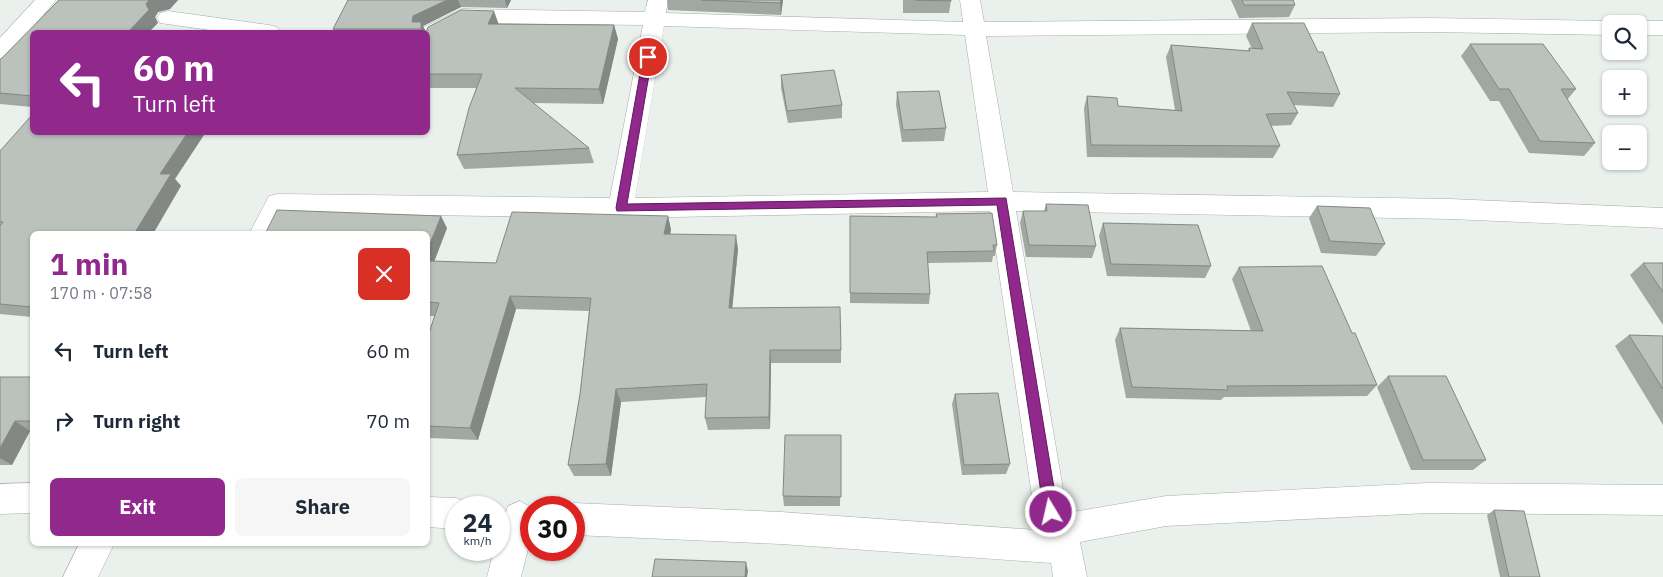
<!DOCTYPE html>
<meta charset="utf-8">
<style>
:root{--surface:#fff;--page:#f6f6f7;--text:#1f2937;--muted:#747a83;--accent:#91298d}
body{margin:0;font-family:"IBM Plex Sans",sans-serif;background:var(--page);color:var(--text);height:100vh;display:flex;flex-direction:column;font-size:19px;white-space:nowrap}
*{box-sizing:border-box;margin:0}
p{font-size:16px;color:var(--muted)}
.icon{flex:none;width:28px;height:28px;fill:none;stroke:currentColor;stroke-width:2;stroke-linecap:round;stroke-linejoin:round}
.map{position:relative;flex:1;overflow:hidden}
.panel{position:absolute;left:30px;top:231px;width:400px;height:315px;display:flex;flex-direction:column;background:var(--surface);border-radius:8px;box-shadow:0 1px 4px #0004}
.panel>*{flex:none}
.banner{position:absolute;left:30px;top:30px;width:400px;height:105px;border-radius:8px;box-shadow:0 1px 4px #0004;background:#91298d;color:#fff;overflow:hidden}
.tools{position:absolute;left:1602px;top:15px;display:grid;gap:10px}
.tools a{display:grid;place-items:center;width:45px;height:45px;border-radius:8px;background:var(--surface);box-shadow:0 1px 4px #0004;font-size:25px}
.speed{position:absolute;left:445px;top:496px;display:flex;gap:10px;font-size:25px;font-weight:700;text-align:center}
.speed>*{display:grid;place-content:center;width:65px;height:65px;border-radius:50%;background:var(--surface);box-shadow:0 1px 4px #0004;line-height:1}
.speed small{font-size:12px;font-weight:400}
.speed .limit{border:8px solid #d22;background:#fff;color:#111}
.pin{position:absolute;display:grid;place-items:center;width:42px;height:42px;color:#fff;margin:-21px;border:2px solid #fff;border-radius:50%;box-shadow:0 1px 5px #0007}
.me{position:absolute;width:55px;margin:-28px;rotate:351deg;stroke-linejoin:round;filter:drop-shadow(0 0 4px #0008)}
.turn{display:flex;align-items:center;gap:18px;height:105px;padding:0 20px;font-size:22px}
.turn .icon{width:65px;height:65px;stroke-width:2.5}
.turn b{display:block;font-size:35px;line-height:42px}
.round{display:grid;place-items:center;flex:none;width:52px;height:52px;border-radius:8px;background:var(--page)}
.summary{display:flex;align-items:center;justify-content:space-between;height:85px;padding:0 20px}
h1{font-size:30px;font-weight:800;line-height:38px;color:var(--accent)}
.action{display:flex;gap:10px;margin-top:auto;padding:10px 20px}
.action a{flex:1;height:58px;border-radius:8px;background:var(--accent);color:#fff;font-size:20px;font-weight:800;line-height:58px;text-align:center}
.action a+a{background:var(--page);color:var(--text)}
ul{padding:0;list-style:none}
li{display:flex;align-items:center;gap:15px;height:70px;padding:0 20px}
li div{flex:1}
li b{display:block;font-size:19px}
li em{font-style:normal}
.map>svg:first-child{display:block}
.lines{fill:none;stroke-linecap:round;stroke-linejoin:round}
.minor-casing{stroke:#a7ada8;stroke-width:1}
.minor{fill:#fff;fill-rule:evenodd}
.wall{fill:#a1a7a2}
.shaded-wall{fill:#838884}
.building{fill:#bbc2bc;stroke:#838884}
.route{fill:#91298d;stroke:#5e1b5c}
</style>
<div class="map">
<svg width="1663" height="577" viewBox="0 0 1663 577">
<rect width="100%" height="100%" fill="#eaf0eb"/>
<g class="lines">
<g class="minor-casing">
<g id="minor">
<polygon points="35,0 56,0 8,56 0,58 0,38"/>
<path d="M 648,0 L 668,0 L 666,13 L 963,22 L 960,0 L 980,0 L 984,22 L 1429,18 L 1611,21 L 1619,23 L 1611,24 L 1611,35 L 1429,32 L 986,36 L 1013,192 L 1450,199 L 1663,208 L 1663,228 L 1450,219 L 1016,211 L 1067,513 L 1166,496 L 1428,483 L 1663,485 L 1663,515 L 1428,513 L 1166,526 L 1080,542 L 1087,577 L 1053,577 L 1051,563 L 781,544 L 574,535 L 574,508 L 564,508 L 574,503 L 781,512 L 1037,530 L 990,211 L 621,218 L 286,213 L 275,234 L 249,234 L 269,196 L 278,194 L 610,198 L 643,25 L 466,23 L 436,39 L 428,41 L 428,32 L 418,32 L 420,29 L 462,9 L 645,12 ZM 664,26 L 965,35 L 988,192 L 635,198 Z"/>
<polygon points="168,11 269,25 277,27 280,32 224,32 160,23 157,18 160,13"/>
<polygon points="1639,21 1663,21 1663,35 1639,35 1639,24 1631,24"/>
<polygon points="32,483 32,513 0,514 0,484"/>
<polygon points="428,497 456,498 468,503 470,508 456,508 456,529 428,527"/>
<polygon points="520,501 532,508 531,537 521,577 487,577 494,550 499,550 499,535 508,506"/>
<polygon points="79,544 114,544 98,577 63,577"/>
</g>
</g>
<use href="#minor" class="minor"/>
</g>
<g class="wall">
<polygon points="59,0 178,0 170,9 158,12 155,17 158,23 32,32 32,107 0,104 0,60"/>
<polygon points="348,0 511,0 507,8 461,7 423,26 426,32 335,32 333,29"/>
<polygon points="667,0 783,0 781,15 668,10"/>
<polygon points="903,0 951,0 949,13 903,13"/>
<polygon points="1231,0 1293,0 1295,5 1289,17 1239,18"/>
<polygon points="1252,23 1340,94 1333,107 1294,105 1298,113 1291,125 1271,126 1280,146 1273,158 1087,157 1084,108 1087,96 1118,106 1175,110 1166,57 1171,45 1248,51 1249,48 1252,49 1246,36"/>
<polygon points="499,24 614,25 618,39 603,104 533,103 589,148 594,163 464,169 457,155 476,88 428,88 428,32"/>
<polygon points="1470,44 1576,89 1567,100 1595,143 1584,156 1529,153 1499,101 1490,101 1461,56"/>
<polygon points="781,75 842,105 842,118 788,123 781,88"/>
<polygon points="897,92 946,128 944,141 902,142 896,105"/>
<polygon points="0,151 175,179 181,186 32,234 32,317 0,314"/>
<polygon points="1046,204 1096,246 1092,258 1026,257 1020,223 1023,211 1044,211"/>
<polygon points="1317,206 1385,244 1376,256 1321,253 1309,218"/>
<polygon points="936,214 997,245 995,256 993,256 992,262 928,263 930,294 929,304 850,303 850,216 936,217"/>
<polygon points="668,216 671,230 670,234 738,249 732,308 841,350 841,363 771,363 770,429 708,430 705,418 706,397 621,402 611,476 574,476 568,465 580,394 589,311 516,309 478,440 428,438 428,336 435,316 428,316 428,234 447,228 434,261 496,263"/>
<polygon points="1103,223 1211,266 1205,278 1107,276 1099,236"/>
<polygon points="1643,263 1663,263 1663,325 1630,275"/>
<polygon points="1239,267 1377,385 1367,396 1224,397 1221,400 1126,398 1115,340 1120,328 1251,331 1232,279"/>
<polygon points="1629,335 1663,336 1663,425 1615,346"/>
<polygon points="1388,376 1486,460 1473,470 1411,470 1377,387"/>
<polygon points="0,377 32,377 32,431 30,431 12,465 0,465"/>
<polygon points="955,394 1010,464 1006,474 962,475 952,404"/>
<polygon points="841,435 840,506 784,506 783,496"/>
<polygon points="1494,510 1540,577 1500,577 1487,515"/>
</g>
<g class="shaded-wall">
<polygon points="149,0 178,0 170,9 158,12 155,17 158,23 149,32 128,32"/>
<polygon points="447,0 458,0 461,7 423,26 426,32 423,32 421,29 412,22 413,16"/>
<polygon points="505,0 511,0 507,8"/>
<polygon points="781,0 783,0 781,15 780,3"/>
<polygon points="494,11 499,25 488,24"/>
<polygon points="614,25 618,39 603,104 599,89"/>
<polygon points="188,132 206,132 175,179 181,186 153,234 134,234 160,174"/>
<polygon points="441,216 447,228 428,278 428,249"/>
<polygon points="668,216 671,230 667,248 664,234"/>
<polygon points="736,235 738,249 731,321 729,308"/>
<polygon points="510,296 516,309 478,440 470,428"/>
<polygon points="770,350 771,363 770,429 769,417"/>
<polygon points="616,389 621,402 611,476 606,464"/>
<polygon points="15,421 30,431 12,465 0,458 0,448"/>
<polygon points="746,562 748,571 747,577 745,577"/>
</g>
<g class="building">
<polygon points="59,0 149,0 146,4 149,10 128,32 32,32 32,96 0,93 0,60"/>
<polygon points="348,0 447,0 413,16 412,22 421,22 421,29 333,29"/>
<polygon points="701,0 781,0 780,3"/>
<polygon points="915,0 951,0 951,1"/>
<polygon points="1242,0 1293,0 1295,5 1244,5"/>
<polygon points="461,10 494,11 488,24 614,25 599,89 515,88 589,148 457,155 469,108 482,74 428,74 428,32 426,32 428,27"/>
<polygon points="1252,23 1304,23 1318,52 1323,52 1340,94 1287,92 1298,113 1266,114 1280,146 1091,145 1087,96 1117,98 1118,106 1182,111 1171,45 1250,51 1249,48 1263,49"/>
<polygon points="1470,44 1543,44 1576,89 1561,89 1595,143 1540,141 1509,89 1499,89"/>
<polygon points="834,70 842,105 787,111 781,75"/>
<polygon points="939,91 946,128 903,130 897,92"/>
<polygon points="32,115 32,132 188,132 160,174 171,174 134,234 32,234 32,307 0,304 0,226 3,222 0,222 0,151"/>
<polygon points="1046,204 1088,205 1096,246 1029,245 1023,211 1047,211"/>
<polygon points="1317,206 1370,208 1385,244 1330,241"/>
<polygon points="277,210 441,216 428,249 428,234 265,234"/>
<polygon points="512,212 668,216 664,234 736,235 729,308 840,307 841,350 770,350 769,417 705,418 707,384 616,389 606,464 568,465 580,394 591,298 510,296 470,428 428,426 428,336 439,303 428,302 428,266 430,261 496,263"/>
<polygon points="992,213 997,245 993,245 994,251 927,252 930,294 850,293 850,216 937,217 936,214"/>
<polygon points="1103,223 1198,225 1211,266 1111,264"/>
<polygon points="1643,263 1663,263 1663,292"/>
<polygon points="1322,266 1352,333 1355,333 1377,385 1227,386 1228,390 1132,387 1120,328 1263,331 1239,267"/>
<polygon points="1629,335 1663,336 1663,389"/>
<polygon points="1388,376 1446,376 1486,460 1423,460"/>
<polygon points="0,377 32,377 32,421 15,421 0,448"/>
<polygon points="998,393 1010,464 964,465 955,394"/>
<polygon points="785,435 841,435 841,497 783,496"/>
<polygon points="1494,510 1524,511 1540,577 1509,577"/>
<polygon points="655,559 746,562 745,577 652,577"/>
</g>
<polygon class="route" points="648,54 652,57 627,204 1006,198 1058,512 1056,516 1051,518 1046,516 1044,512 997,205 617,211 616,208 643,57"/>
</svg>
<div class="tools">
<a><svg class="icon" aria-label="search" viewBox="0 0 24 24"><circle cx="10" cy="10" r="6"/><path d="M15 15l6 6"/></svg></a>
<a>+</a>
<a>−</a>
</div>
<div class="speed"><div>24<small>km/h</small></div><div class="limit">30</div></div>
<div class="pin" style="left:648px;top:57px;background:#d93025"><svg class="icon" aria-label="arrive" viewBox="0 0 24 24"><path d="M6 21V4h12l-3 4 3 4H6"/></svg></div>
<svg class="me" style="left:1051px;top:512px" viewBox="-20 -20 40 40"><circle r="17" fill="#91298d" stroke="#fff" stroke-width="3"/><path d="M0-11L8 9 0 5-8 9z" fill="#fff"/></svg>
<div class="banner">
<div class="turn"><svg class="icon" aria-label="left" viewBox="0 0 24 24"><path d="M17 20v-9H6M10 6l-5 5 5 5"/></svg><div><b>60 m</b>Turn left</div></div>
</div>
<section class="panel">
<div class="summary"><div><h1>1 min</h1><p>170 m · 07:58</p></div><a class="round" style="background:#d93025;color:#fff"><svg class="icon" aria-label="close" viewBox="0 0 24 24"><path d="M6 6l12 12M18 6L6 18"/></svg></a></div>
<ul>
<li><svg class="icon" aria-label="left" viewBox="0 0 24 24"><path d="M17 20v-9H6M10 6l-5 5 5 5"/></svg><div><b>Turn left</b></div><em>60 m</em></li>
<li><svg class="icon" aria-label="right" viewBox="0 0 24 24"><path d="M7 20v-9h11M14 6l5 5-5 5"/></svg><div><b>Turn right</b></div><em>70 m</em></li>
</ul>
<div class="action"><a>Exit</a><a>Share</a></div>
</section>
</div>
